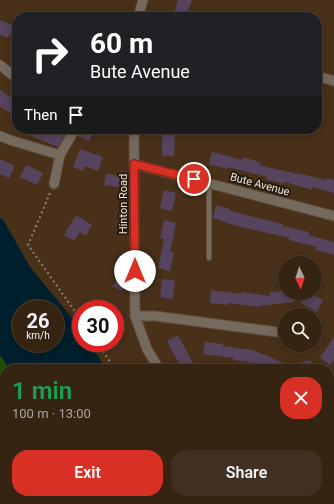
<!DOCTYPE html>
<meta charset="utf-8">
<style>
:root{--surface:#362413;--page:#413021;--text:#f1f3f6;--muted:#aaa4a0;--line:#504133;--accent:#d93025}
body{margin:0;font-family:Roboto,sans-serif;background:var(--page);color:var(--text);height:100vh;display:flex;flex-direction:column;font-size:15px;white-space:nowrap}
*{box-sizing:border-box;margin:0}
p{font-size:13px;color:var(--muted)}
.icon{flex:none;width:22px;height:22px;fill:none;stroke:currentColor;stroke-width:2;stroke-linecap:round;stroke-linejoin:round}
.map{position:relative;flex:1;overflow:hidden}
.panel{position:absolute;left:0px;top:364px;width:334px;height:140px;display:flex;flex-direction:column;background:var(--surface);border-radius:16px 16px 0 0;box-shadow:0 2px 10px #0003,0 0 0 1px var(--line)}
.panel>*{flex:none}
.guide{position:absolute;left:12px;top:12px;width:310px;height:122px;border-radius:16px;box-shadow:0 2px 10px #0003,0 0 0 1px var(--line);background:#202124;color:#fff;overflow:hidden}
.needle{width:26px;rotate:176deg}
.tools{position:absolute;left:278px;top:256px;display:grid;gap:8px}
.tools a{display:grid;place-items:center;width:44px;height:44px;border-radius:50%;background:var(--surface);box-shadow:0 2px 10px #0003,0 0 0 1px var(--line);font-size:20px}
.speed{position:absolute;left:12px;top:300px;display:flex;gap:8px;font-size:20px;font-weight:700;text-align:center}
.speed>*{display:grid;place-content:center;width:52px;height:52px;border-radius:50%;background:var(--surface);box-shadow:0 2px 10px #0003,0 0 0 1px var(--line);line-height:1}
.speed small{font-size:10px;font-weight:400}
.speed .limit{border:6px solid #d22;background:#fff;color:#111}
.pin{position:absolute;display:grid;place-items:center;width:34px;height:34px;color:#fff;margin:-17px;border:2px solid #fff;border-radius:50%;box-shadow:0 1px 4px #0007}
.me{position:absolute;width:44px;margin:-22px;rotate:0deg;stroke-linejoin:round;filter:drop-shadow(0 0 3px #0008)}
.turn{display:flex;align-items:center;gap:14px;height:84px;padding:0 12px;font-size:18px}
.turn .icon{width:52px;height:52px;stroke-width:2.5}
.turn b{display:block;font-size:28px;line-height:34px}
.then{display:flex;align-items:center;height:38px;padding:0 12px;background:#0003;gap:8px;font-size:15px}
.round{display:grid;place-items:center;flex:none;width:42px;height:42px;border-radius:16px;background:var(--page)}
.head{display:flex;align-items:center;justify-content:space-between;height:68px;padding:0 12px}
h1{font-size:24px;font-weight:600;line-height:30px;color:#1e9e55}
.primary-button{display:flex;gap:8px;margin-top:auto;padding:8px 12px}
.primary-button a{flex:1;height:46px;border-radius:16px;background:var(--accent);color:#fff;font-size:16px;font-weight:600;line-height:46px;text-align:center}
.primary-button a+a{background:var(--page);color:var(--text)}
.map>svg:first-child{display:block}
.green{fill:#234e06}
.water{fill:#001f2d;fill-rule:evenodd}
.building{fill:#56435d}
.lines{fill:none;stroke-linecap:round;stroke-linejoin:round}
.lane-casing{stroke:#644d37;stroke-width:6}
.street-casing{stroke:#644d37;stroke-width:11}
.path{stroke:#94806d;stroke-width:2;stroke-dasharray:2 3;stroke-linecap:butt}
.lane{stroke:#746a5e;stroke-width:4.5}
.street{stroke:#746a5e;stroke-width:9}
.route-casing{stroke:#8d1f18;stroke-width:10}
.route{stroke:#d93025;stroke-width:7}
.labels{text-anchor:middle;stroke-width:4;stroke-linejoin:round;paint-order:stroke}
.street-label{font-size:11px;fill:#f4e4d7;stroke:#261b11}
</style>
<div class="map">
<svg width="334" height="504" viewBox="0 0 334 504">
<rect width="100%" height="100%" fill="#483019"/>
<g class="green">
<polygon points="0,355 9,369 5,369 5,418 0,410"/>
<polygon points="53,499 104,499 107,504 56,504"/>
</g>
<g class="water">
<path d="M 0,218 L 4,221 L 30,267 L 71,317 L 81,332 L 81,343 L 89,343 L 106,369 L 9,369 L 0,355 ZM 21,309 L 55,309 L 55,343 L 21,343 Z"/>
<polygon points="104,499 192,499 196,504 107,504"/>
</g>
<g class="building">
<polygon points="178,0 192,0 186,17 174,14"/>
<polygon points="0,20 14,26 8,38 0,35"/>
<polygon points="0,90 17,102 17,117 0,107"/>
<polygon points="14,129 68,129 58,147"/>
<polygon points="81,129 94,129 89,141 78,136"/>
<polygon points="162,135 175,135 174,156 162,156"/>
<polygon points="80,149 103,157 98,171 85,166 83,171 73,167"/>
<polygon points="212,152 242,160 242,157 260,162 259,165 297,174 297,173 326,180 326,178 334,180 334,193 313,187 312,190 285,182 284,184 266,179 267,177 228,167 227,169 209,164"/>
<polygon points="0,159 15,166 9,178 0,174"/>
<polygon points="26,165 43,173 37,185 20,177"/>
<polygon points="106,174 121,176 119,187 104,185"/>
<polygon points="164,190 176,193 172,211 160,208"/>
<polygon points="216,205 230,209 230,211 283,224 282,226 309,232 309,235 334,242 334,255 316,250 317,247 289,240 289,238 233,225 213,218"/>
<polygon points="76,215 92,225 86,236 80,232 74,241 64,235"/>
<polygon points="164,220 176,223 170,252 174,253 170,271 158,268 164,239 160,238"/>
<polygon points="119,275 127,279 121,291 113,286"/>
<polygon points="162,279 175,280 173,299 160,297"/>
<polygon points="211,290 242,294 242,292 270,296 270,292 285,291 285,293 289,293 289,298 294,298 294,302 259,306 259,307 228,303 228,305 210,303"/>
<polygon points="306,293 309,293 323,300 317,312 301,303"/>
<polygon points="178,335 194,365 187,369 182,369 167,341"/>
<polygon points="334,337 334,360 330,365 320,358"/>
<polygon points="205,342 223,344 223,346 253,350 286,364 285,366 281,366 280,369 266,369 260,367 262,364 233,360 233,358 203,354"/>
<polygon points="311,360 313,369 287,369 287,366"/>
</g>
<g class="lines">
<g class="lane-casing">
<polyline id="lane" points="209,258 209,183"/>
</g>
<g class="street-casing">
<g id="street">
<polyline points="138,17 143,0"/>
<polyline points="0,65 17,79"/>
<polyline points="317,76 334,81"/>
<polyline points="134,129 135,316 147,349 159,369"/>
<polyline points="0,136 10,140 60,155"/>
<polyline points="134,164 334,216"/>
<polyline points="54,184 60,155 75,129"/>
<polyline points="135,316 155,316 285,333"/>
<polyline points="291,499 299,504"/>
</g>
</g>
<g class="path">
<polyline points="50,193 28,245 81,320"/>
<polyline points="97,343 115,369"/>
<polyline points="0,391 5,399"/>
<polyline points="65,499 68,504"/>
<polyline points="203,499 206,504"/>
</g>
<use href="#lane" class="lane"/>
<use href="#street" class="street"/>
</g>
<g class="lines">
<g class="route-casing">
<polyline id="route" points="135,271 134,164 194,179"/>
</g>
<use href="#route" class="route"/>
</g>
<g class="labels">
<g class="street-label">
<text transform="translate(260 184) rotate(15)" y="4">Bute Avenue</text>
<text transform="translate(123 204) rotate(-90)" y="4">Hinton Road</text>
</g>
</g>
</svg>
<div class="tools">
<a><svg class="needle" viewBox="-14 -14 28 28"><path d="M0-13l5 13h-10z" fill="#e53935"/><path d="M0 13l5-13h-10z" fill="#aaa4a0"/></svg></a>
<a><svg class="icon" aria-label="search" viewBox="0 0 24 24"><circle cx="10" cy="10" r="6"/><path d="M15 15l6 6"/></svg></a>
</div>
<div class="speed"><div>26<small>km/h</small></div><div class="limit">30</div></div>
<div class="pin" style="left:194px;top:179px;background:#d93025"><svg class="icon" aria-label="arrive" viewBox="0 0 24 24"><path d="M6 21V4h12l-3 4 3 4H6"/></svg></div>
<svg class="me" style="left:135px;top:271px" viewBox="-20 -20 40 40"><circle r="19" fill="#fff"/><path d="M0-13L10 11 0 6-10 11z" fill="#d93025"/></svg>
<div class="guide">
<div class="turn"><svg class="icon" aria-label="right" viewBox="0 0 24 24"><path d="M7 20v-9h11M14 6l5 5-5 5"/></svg><div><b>60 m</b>Bute Avenue</div></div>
<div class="then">Then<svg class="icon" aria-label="arrive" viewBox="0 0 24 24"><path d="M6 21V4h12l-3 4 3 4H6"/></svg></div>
</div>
<section class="panel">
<div class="head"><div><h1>1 min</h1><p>100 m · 13:00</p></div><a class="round" style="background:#d93025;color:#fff"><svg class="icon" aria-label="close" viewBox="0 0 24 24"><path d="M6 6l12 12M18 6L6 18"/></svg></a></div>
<div class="primary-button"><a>Exit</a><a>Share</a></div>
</section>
</div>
